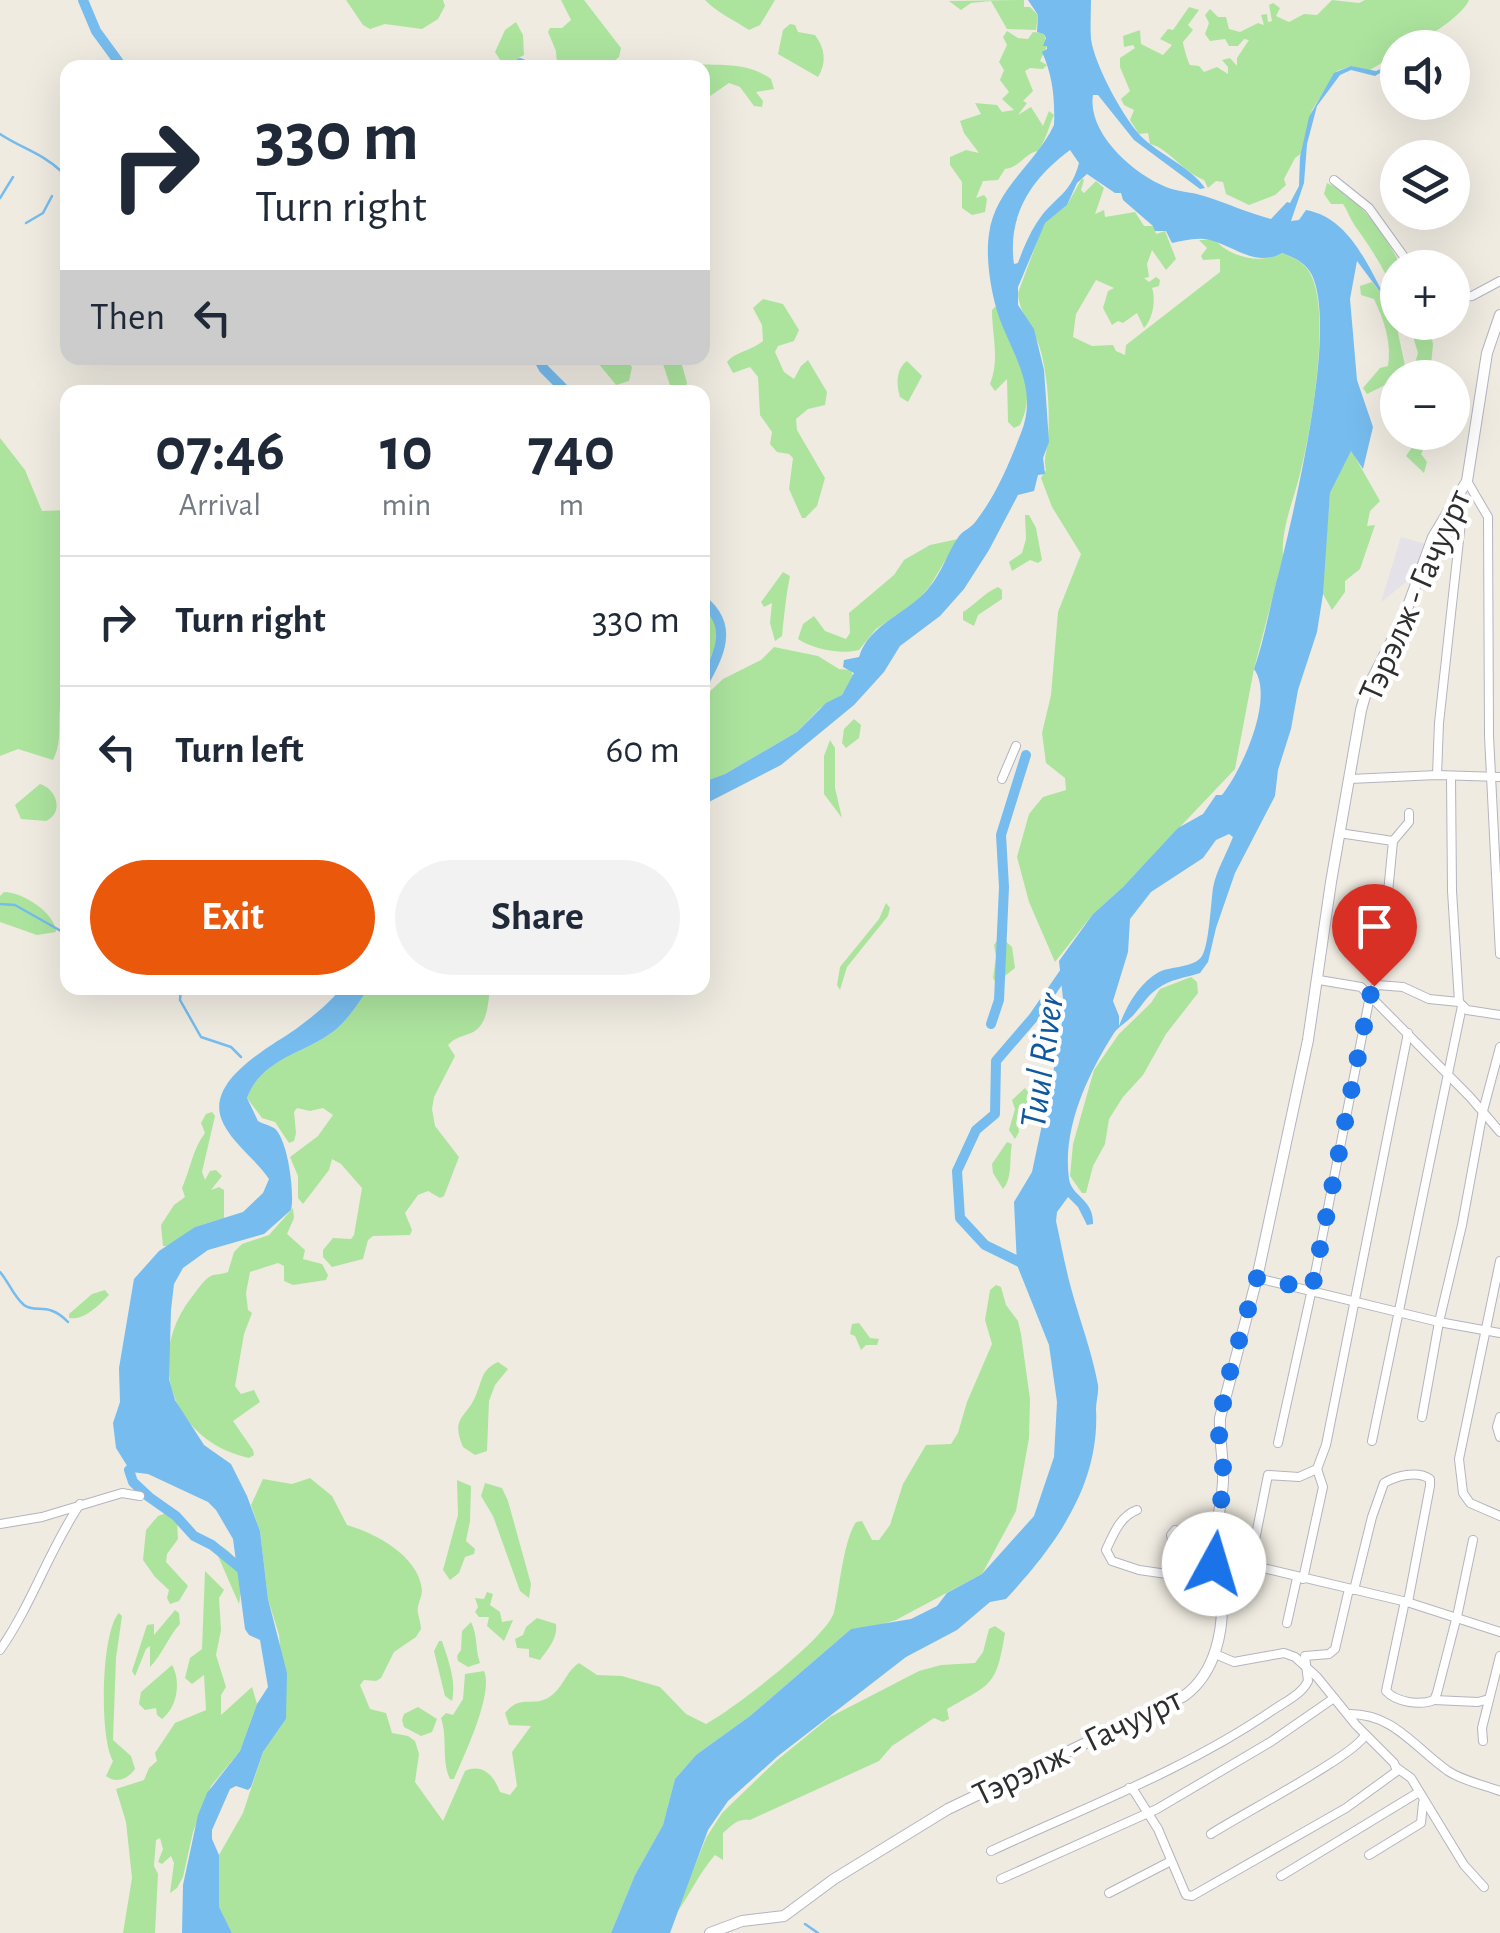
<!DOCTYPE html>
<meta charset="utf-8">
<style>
:root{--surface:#fff;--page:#f2f2f3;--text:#1f2937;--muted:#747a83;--line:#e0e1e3;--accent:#ea580c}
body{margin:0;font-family:"Alegreya Sans",sans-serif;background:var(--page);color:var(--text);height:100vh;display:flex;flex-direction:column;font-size:38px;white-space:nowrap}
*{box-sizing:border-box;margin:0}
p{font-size:32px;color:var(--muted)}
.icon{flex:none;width:55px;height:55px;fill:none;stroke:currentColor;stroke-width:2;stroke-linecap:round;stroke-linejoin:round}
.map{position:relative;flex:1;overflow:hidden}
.sheet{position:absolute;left:60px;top:385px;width:650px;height:610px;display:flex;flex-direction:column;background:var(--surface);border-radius:20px;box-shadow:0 10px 40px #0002}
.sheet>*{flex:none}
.hud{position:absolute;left:60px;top:60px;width:650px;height:305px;border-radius:20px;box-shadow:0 10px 40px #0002;background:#fff;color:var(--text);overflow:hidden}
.controls{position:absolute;left:1380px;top:30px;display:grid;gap:20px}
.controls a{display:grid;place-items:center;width:90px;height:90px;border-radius:50%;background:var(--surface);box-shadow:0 10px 40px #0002;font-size:50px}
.pin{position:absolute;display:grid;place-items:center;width:85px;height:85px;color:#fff;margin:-102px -42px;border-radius:50% 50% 50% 0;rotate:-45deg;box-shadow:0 0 10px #0007}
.pin .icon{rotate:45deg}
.me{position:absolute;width:110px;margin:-55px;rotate:6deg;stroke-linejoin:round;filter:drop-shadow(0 0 8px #0008)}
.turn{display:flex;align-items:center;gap:35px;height:210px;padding:0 30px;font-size:45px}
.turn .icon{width:130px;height:130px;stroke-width:2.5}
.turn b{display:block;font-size:70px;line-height:85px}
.then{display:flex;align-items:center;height:95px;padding:0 30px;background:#0003;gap:20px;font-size:38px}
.eta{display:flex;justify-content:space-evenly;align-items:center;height:170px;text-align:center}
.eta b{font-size:60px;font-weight:700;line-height:70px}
.button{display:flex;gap:20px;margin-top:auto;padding:20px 30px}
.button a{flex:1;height:115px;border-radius:60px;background:var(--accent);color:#fff;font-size:40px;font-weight:700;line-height:115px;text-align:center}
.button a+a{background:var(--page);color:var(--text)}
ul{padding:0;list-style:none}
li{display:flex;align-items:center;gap:30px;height:130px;padding:0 30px;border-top:2px solid var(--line)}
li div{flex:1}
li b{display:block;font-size:38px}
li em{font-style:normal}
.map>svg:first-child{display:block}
.industrial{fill:#e4e1e8}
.green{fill:#ace49e}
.water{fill:#76bcee;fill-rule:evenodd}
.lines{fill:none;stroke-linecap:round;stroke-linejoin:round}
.stream{stroke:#76bcee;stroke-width:2.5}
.river{stroke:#76bcee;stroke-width:10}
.street-casing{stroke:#b4b4c1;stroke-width:10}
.secondary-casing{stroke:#b4b4c1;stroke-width:12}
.street{stroke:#fff;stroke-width:8}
.secondary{stroke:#fff;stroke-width:10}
.route{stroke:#1a73e8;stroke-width:18;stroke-dasharray:0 32.4}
.labels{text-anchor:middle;stroke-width:9;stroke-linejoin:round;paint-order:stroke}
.street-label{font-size:35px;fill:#2e2e2e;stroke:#fff}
.water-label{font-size:38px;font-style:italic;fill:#0f58a0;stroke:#fff}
</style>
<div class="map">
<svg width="1500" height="1933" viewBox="0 0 1500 1933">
<rect width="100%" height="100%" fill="#efebe1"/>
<polygon class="industrial" points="1401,537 1429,545 1420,571 1381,602"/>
<g class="green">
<polygon points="346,0 443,0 445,6 438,19 422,29 385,24 370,29 363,25"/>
<polygon points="561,0 584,0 621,48 619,57 607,67 557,67 556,51 548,32 550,28 562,28 571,20"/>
<path d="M 705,0 L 775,0 L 760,25 L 749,30 C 734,20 719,14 705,0 Z"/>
<polygon points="1024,0 1024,7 1030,7 1038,15 1036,30 1007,29 991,1 971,3 961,10 949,1"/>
<path d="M 1332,0 L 1359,3 L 1365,0 L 1469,0 C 1462,17 1416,47 1398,48 L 1397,54 L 1368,71 L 1351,66 L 1337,71 L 1312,110 L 1302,153 L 1295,158 L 1284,179 L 1286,185 L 1275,195 L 1249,205 L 1226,194 L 1223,182 L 1216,181 L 1208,188 L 1204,180 C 1183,172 1168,148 1150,144 L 1148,133 L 1139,134 L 1130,120 L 1134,110 L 1124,105 L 1121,99 L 1130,91 L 1120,67 L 1120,58 L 1135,48 L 1133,45 L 1124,47 L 1123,36 L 1140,30 L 1141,44 L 1163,55 L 1172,45 L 1160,39 L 1168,29 L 1173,30 L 1189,7 L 1199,10 L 1188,25 L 1193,30 L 1183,42 C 1183,45 1188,62 1190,65 L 1199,66 L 1204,72 L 1217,67 L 1228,74 L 1228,67 L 1222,60 L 1230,58 L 1237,66 L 1237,58 L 1249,40 L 1244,39 L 1238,46 L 1229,46 L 1225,39 L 1210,41 L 1205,34 L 1209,23 L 1205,15 L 1210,9 L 1218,17 L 1226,17 L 1229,29 L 1240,32 L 1258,23 L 1264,25 L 1261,15 L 1267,14 L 1268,22 L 1272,21 L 1269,5 L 1273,3 L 1280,8 L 1276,16 L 1289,22 L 1304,14 L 1317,15 Z"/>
<polygon points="516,22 523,35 524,55 504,66 495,52 505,30"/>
<path d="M 790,24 L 795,25 L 798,32 L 815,35 C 825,48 827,63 818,77 L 778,54 L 783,30 Z"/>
<path d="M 1007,31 L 1018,38 L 1028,39 L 1033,32 L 1044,33 L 1047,46 L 1040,61 L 1047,65 L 1043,69 L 1030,68 L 1025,71 L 1033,91 L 1023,101 L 1027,103 L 1018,115 L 1031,107 L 1043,126 L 1049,111 L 1054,115 C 1048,128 1047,138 1038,151 C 1025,153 1019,168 1005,169 L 998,180 L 983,181 L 976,198 L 984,195 L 987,199 L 985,212 L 972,215 L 962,208 L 962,182 L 950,165 L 950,157 L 966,150 L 979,153 L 964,133 L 960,121 L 981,114 L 975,103 L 997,105 L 1002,112 L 1014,110 L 1002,99 L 1009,92 L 1000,80 L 1004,70 L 999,62 L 1007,45 L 1003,37 Z"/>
<path d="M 666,61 C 699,70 740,56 771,79 L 774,89 L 756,92 L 763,101 L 762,107 L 754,106 L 740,87 L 729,83 L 703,101 L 702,68 L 663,67 L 661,62 Z"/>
<path d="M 1082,178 L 1084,180 L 1081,190 L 1084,193 L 1096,181 L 1104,188 L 1095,214 L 1104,210 L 1105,217 L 1135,212 L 1144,226 L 1154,226 L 1156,234 L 1165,231 L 1176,259 L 1166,270 L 1152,250 L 1147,264 L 1149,277 L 1144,278 L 1149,282 L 1156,277 L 1160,280 L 1159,286 L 1152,288 C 1156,299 1153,319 1144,328 L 1137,313 L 1123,323 L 1118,321 L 1112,325 L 1103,308 L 1108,291 L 1114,288 L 1096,280 L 1076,314 L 1073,337 L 1092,346 L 1113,345 L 1116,351 L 1125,355 L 1126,345 L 1220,272 L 1220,259 L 1203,260 L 1201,256 L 1207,248 L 1199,240 L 1215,240 C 1230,257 1261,265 1282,253 C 1294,258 1305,262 1311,275 C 1331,315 1311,431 1300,474 C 1293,502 1281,528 1283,557 L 1254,669 L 1235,769 L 1123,887 L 1093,914 L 1055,962 L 1029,902 L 1017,857 L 1029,814 L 1043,797 L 1066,790 L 1065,778 L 1046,763 L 1042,733 L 1051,695 L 1058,612 L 1081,554 L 1052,507 L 1041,478 L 1046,470 C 1043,458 1047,452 1048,440 C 1050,411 1048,380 1041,352 C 1036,330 1019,315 1018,293 L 1044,223 L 1067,205 Z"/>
<path d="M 1327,183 C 1358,196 1388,237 1401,267 L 1398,268 L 1397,297 C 1385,271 1372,249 1355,226 C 1350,219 1348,211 1343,204 L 1331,204 L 1324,194 Z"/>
<path d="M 1372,282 L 1389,304 L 1387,309 L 1397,328 L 1405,366 L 1414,367 L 1418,353 L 1409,323 L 1428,323 L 1433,344 L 1430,377 L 1415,377 L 1409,373 L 1367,394 L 1363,388 L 1380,368 L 1388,366 C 1392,343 1384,320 1374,299 L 1361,295 L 1360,286 Z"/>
<path d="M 763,299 L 783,304 L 799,330 L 794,341 L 778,346 L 775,352 L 784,372 L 794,379 L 801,366 L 808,360 L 827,392 L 825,405 L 808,409 L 796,419 L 797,430 L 825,478 L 817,506 L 805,518 L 802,518 L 789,489 L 793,458 L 789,454 L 777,452 L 770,444 L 772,432 L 760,415 L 758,377 L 750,367 L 733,373 L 727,362 C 736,351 751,351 763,341 L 762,325 L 753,308 Z"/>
<path d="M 996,306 C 1010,348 1041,382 1020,425 L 1014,428 L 1008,422 L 1007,379 L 995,391 L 990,384 C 1000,359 992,336 992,310 Z"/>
<polygon points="594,358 626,359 632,367 629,381 616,385"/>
<polygon points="661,358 680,358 687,383 683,392 672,391"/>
<path d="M 907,361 L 922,376 L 908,402 L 900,397 C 896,384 896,369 907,361 Z"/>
<polygon points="1414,434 1431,433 1421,454 1427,462 1424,473 1406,456 1415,443"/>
<path d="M 0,438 L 25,470 L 42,511 L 67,510 L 67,698 L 62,698 C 56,719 64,739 53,760 L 18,749 L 0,756 Z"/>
<polygon points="1351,450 1380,501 1370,511 1367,526 1375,525 1360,569 1345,581 1345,592 1332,610 1323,594 1323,579 1330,493"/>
<polygon points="1025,515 1029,515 1036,528 1042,560 1038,563 1030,560 1012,571 1009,562 1022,553 1026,539"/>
<path d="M 958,539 L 930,586 L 916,602 L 876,629 L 859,650 C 841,655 813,649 798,639 L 803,624 L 814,616 L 825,631 L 846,639 L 850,633 L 849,613 L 894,575 L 904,560 L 930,545 Z"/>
<path d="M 783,572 L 790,576 C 786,595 784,616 782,636 L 775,641 L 770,623 L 772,603 L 764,607 L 761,602 Z"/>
<path d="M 998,587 L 1002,590 L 1002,599 L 978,615 L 974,626 L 963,620 L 963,612 C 976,604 984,593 998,587 Z"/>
<path d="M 703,605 C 728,624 716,649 703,672 Z"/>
<polygon points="774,647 818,656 839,669 851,670 853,676 842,695 820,708 797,732 725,774 703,782 703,698 723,679 761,660"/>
<polygon points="854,719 861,725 859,738 846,748 842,743 844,729"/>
<polygon points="830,740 835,748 835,788 842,818 824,794 824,756"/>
<path d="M 40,784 C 57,789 64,813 46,821 L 21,819 L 15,805 Z"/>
<path d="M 4,892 C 23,892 55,913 56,932 L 37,935 L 0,922 L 0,896 Z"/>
<polygon points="886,903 890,908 888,916 847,967 840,990 837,985 840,967 879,919"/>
<polygon points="1000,936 1012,947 1015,968 996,983 993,978 996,957 994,945"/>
<polygon points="1191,977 1197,982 1198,993 1166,1034 1143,1075 1123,1097 1109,1119 1105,1144 1093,1166 1086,1193 1082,1193 1070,1176 1073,1144 1094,1070 1119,1034 1151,1003 1160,989"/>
<path d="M 369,988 L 490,988 C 488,1003 488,1026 471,1033 C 461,1037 456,1037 448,1045 L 455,1056 L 434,1097 L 432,1109 L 435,1126 L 459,1157 L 444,1196 L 440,1198 L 428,1191 L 418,1195 L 405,1213 L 412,1230 L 410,1235 L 373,1236 L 368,1240 L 363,1259 L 332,1267 L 323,1257 L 323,1250 L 333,1238 L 351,1239 L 354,1235 L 362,1188 L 341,1164 L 332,1159 L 329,1170 L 303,1204 L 298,1198 L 298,1176 L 290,1157 L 318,1136 L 333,1115 L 323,1108 L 310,1111 L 297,1108 L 294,1112 L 296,1133 L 294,1141 L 289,1143 L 275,1122 L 262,1118 L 247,1098 C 262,1058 304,1054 334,1031 C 349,1019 358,1003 369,988 Z"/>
<polygon points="1025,1088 1031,1096 1026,1114 1018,1123 1019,1132 1015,1139 1009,1130 1015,1109 1012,1100"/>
<path d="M 212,1112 L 215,1116 L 202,1172 L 205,1180 L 210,1171 L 216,1170 L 222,1176 L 211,1190 L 219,1187 L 224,1190 L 224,1218 L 195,1227 L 170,1246 L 163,1246 L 161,1225 L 174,1205 L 185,1197 L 182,1188 C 190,1170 193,1148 205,1133 L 201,1123 L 206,1114 Z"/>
<path d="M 1007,1142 L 1012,1144 C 1009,1158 1013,1178 1003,1189 L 993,1173 L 992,1164 Z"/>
<path d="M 293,1208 L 294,1218 L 287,1234 L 305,1250 L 303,1259 L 322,1264 L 328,1275 L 326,1280 L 293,1285 L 284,1281 L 284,1266 L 278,1263 L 250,1272 L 246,1293 L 248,1310 L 252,1313 L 244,1334 L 235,1386 L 241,1394 L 254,1390 L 260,1402 L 233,1421 L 253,1450 L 254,1455 L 249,1458 C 174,1442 143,1361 191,1298 C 197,1291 203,1279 213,1275 C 218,1274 223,1274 228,1272 L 234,1252 L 242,1244 L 269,1235 Z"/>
<path d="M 996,1285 L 1001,1287 L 1006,1305 L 1018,1321 L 1021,1334 L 1030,1399 L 1029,1438 L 1016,1511 L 982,1574 L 896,1620 L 869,1628 L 851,1629 L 750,1716 L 696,1755 L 675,1779 L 663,1825 L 635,1875 L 611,1933 L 232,1933 L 219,1908 L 219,1855 L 243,1813 L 263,1752 L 286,1719 L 279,1635 L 268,1599 L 260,1531 L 251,1505 L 263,1479 L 292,1484 L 310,1478 L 332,1496 L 347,1525 C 375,1533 419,1556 422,1590 C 422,1598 416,1606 418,1613 C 419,1619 421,1624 421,1629 L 416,1637 L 394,1652 L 381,1678 L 376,1681 L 364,1680 L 360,1685 L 370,1709 L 386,1713 L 392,1733 L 408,1736 L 415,1741 L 419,1754 L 415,1782 L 443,1821 L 465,1771 C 483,1763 494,1776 500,1792 L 510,1795 L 517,1786 L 512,1752 L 531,1726 L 509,1725 L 505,1713 C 521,1694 531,1707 548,1698 C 564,1688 565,1672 579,1663 L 597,1675 L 622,1676 L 660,1687 L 686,1714 L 706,1724 C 732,1710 828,1637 834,1612 C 840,1587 843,1542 856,1522 L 862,1521 L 872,1540 L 879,1540 L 890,1525 L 903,1484 L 926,1445 L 951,1444 L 958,1433 L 967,1402 L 992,1344 L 985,1320 L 990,1290 Z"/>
<path d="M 105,1290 L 109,1295 C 99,1305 84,1321 69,1318 L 69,1314 L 92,1294 Z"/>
<polygon points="859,1323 870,1338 879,1339 877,1345 866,1345 861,1350 855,1336 850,1334 852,1324"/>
<path d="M 498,1362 L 508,1369 L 495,1385 L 489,1401 L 487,1451 L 475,1455 L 463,1447 C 450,1416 467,1418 476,1395 C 483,1379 481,1370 498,1362 Z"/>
<polygon points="457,1480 471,1486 470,1521 466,1541 475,1549 474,1554 465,1557 459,1573 450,1580 443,1570 458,1515"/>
<polygon points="485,1483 502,1488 508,1501 531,1584 529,1598 520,1591 493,1516 481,1496"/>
<polygon points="169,1512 177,1520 178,1539 167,1554 166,1562 188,1586 179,1601 170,1604 167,1598 169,1590 155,1577 143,1560 146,1530 158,1516"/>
<path d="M 221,1546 C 243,1558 243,1581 239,1604 L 215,1549 Z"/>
<polygon points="205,1571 224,1590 219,1598 221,1630 216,1655 226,1687 221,1695 221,1715 252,1687 257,1704 240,1751 211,1786 193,1832 183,1877 177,1888 170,1893 174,1863 171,1856 162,1864 158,1862 163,1849 160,1838 156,1840 154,1866 158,1874 155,1933 123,1933 132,1878 126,1822 116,1789 144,1780 149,1768 157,1761 155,1753 175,1723 206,1710 204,1675 192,1684 185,1678 190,1658 202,1649"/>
<polygon points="487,1592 493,1594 490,1605 500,1612 502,1622 513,1620 504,1641 487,1626 489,1617 479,1617 475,1612 478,1607 475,1598 484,1599"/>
<path d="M 175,1610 L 179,1613 L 180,1624 C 168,1637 162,1655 150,1667 L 150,1646 L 146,1649 L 135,1676 L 132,1671 L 147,1625 L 154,1624 L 154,1635 Z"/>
<path d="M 119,1613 L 122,1616 L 116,1658 L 113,1740 L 131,1756 L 135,1769 C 128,1779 116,1784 106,1776 L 113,1761 C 99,1738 101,1631 119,1613 Z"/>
<path d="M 537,1618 L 556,1624 C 558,1638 548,1649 540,1660 L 529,1657 L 529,1649 L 517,1648 L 515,1639 L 523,1635 L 526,1627 Z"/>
<path d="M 471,1622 C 478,1636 475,1649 480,1663 L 468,1667 L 458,1661 L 457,1656 L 461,1650 L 462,1631 Z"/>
<path d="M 995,1626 L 1005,1633 C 996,1686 993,1683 947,1709 L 949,1719 L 943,1722 L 934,1718 L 892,1746 L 879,1761 L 750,1820 C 738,1818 732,1825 723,1833 L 723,1860 L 715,1855 C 699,1873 690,1895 675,1915 L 706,1838 L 722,1813 L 776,1761 L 830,1717 L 919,1671 L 941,1665 L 975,1663 L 983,1652 L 989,1629 Z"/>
<path d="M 439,1641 L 442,1641 C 448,1659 457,1683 452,1701 L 445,1696 L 434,1651 Z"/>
<path d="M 172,1665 C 181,1680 178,1707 162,1719 L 157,1715 L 156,1708 L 145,1710 L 139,1704 L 141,1692 Z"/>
<path d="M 484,1671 C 494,1693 464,1756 454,1779 L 450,1779 C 441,1760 448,1739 441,1718 L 446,1713 L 453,1715 L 463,1699 L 465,1674 Z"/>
<polygon points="418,1707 437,1719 432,1732 421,1736 404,1727 402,1720 404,1714"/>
</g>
<g class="water">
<path d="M 1028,0 L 1091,0 C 1091,13 1090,26 1091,39 C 1094,64 1126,124 1145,140 C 1163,156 1191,168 1205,188 L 1200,189 L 1134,140 L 1098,95 L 1093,95 C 1087,133 1133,174 1166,187 C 1179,192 1192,192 1204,196 C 1227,203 1248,213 1271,219 L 1287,202 L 1290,203 L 1299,186 L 1300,157 L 1309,117 L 1334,73 L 1351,66 L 1376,71 L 1397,62 L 1397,69 L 1385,70 L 1375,76 L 1351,70 L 1340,75 L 1317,106 L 1307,144 L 1304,183 L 1291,221 L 1299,220 L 1306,210 C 1351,218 1369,269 1389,304 L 1357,261 L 1350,299 L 1357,380 L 1373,427 L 1363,469 L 1351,451 L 1330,493 L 1323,594 L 1317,632 L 1298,690 L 1291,729 L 1278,770 L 1275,796 L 1235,873 L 1216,928 L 1208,962 L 1200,973 C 1185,978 1170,979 1157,989 C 1148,995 1143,1004 1136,1012 C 1129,1021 1120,1025 1114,1033 C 1088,1074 1062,1128 1069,1179 C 1072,1197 1094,1199 1093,1224 L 1087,1225 L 1078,1207 L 1068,1197 L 1057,1212 L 1056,1221 C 1061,1243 1065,1266 1071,1288 C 1080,1321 1092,1352 1098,1385 C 1099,1393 1096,1401 1096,1409 C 1100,1485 1056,1545 1006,1599 L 990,1602 L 957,1630 L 906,1657 L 778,1756 L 728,1801 L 708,1830 L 670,1933 L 611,1933 L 635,1875 L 663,1825 L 675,1779 L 696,1755 L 750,1716 L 851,1629 L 911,1619 L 937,1606 L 947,1593 L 982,1574 L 1034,1516 L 1054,1457 L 1057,1402 L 1049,1345 L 1017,1265 L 1014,1202 L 1032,1172 L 1058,1049 L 1064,1008 L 1059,961 L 1093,914 L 1123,887 L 1178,828 L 1203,814 L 1216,795 L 1222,795 C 1242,770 1275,698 1254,669 C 1265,638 1270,604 1279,572 C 1294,510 1338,331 1312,275 C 1305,262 1295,258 1282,253 C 1254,269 1230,242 1204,239 C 1192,238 1183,241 1172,243 L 1166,231 L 1155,231 L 1153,226 L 1123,200 L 1121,193 L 1115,193 L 1087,174 L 1077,183 L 1067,205 L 1045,223 L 1018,287 L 1018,305 L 1034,329 L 1044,370 L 1049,442 L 1043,458 L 1045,474 L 1038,475 L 1034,491 L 1018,495 L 989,550 L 964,589 L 940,616 L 900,646 L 884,672 L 854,705 L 781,765 L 703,805 L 703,782 L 725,774 L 797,732 L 826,703 L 842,695 L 854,673 L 843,667 L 844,660 L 859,657 C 869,624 907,614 928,589 C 942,573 947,553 959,536 C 964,530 971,528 976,521 C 996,495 1009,464 1021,433 C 1037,393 1018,363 1002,325 C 992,300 985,261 989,234 C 995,188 1035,165 1054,125 C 1055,100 1053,76 1042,52 L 1047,49 L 1047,46 L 1043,46 L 1046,38 L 1044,34 L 1037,32 L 1038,15 ZM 1070,150 L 1079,163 C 1071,194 1056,196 1040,218 C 1031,230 1023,249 1018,263 L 1014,264 C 1007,215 1032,178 1070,150 ZM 1229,834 L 1233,837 C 1227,853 1216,871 1213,888 C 1211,902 1209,945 1202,956 C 1194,968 1171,966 1159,972 C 1139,983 1126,1007 1119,1026 L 1119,1016 L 1113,1001 L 1128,952 L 1130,919 L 1151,892 L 1203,858 L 1216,840 Z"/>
<path d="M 341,988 L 369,988 C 358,1003 349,1019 334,1031 C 304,1054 262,1058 247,1098 L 258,1121 C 259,1122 273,1127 274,1128 C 288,1138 295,1195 291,1210 L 264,1234 L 208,1250 L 183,1268 L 174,1284 L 171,1310 L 169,1379 L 175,1400 L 204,1445 L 231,1464 L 247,1496 L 260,1531 L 268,1599 L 287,1673 L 286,1719 L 263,1752 L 251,1787 L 248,1790 L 236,1786 L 230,1789 L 212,1830 L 212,1839 L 219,1855 L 219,1907 L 232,1933 L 182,1933 L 183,1885 L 198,1815 L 207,1793 L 240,1751 L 257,1704 L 268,1687 L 260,1640 L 249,1635 L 245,1629 L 233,1539 L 216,1510 L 208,1502 L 148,1474 L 131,1472 L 116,1448 L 113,1423 L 120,1402 L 119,1368 L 134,1279 L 159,1251 L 195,1227 L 243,1212 L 263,1193 L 269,1179 C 256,1159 229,1141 221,1118 C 208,1079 270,1047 296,1029 C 312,1017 329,1004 341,988 Z"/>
</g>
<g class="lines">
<g class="stream">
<path d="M 0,134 C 21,148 42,153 61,171 L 68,167"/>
<polyline points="0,198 13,177"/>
<polyline points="26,223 43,213 52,196"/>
<polyline points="0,904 15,905 68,935"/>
<polyline points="181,988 180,1000 201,1037 231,1047 241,1057"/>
<path d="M 0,1272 C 9,1282 13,1296 24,1305 C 36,1314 48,1301 68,1322"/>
<polyline points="805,1924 818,1933"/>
</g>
<g class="river">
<polyline points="83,0 96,31 123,68"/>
<polyline points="512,68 520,63 532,68"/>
<polyline points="538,358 544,369 567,392"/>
<polyline points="589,392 602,392"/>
<path d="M 702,600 C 735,626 719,655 702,686"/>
<polyline points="991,1024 999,1000 1004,887 1001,835 1026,755"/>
<polyline points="1028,1266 985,1245 960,1218 957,1171 976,1130 995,1114 996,1061 1033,1018 1067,969"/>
<polyline points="129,1470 133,1482 149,1497 176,1516 194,1536 212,1545 250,1576"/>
</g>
<g class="street-casing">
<g id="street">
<polyline points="1334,180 1369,208 1412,268"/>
<polyline points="1452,299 1472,296 1500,281"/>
<polyline points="1467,481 1488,517 1489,736 1500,954"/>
<polyline points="1437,775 1439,723 1461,522 1452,509"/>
<polyline points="1451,776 1452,891 1459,1002"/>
<polyline points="1002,779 1016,746"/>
<polyline points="1350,779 1437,775 1500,777"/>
<polyline points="1339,833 1393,841 1386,913"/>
<polyline points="1393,841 1409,822 1409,813"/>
<polyline points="1500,1015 1467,1010 1459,1002 1429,999 1403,987 1377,985 1370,996 1470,1097 1500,1132"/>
<polyline points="1500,1261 1459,1459 1463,1493 1470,1503 1500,1516"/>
<polyline points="1257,1278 1439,1322 1462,1225 1483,1111 1500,1047"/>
<polyline points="1422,1417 1439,1322 1500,1333"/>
<polyline points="1500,1417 1497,1427 1500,1437"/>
<polyline points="1372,1441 1462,1006"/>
<polyline points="1278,1443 1312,1289 1370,996 1361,987 1319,980"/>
<path d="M 1137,1510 C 1120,1516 1113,1535 1106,1550 L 1112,1561 L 1139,1570 L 1195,1578"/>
<polyline points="0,1524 42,1517 122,1493 140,1496"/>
<polyline points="1214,1564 1250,1565 1407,1602 1500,1632"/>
<polyline points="1250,1565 1268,1475 1299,1477 1317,1469"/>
<polyline points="1171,1572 1176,1556 1171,1535 1175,1530"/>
<polyline points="1303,1579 1323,1487 1317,1469 1326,1445 1408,1033"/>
<path d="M 1354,1590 L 1372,1517 L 1384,1483 C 1396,1476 1417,1470 1430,1479 L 1430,1486 L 1408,1602"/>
<path d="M 1405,1601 L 1386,1691 C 1396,1702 1420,1706 1434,1700 L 1437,1693 L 1458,1612 L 1473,1540"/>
<polyline points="1287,1623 1297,1578"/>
<path d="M 0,1650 C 32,1604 49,1550 80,1504"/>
<polyline points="1434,1700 1478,1702 1489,1699"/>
<path d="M 1348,1714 C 1393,1713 1414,1747 1448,1771 C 1463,1781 1484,1785 1500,1791"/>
<polyline points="1483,1741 1482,1728 1500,1656"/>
<polyline points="1397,1768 1411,1778 1464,1865 1484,1887"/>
<polyline points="1129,1788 1134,1791 1158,1829 1186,1895 1192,1896 1346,1808 1397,1771 1394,1763 1356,1725 1317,1677 1295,1657 1284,1653 1234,1662 1215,1654"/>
<path d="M 1211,1834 C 1238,1816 1356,1755 1365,1735"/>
<path d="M 991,1851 C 1086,1807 1187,1769 1273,1710 C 1286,1701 1301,1695 1308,1681 L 1305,1656 L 1329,1654 L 1335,1649 L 1349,1589"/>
<polyline points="1369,1855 1421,1823 1423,1803"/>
<polyline points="1281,1876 1419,1792"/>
<polyline points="1001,1879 1157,1809 1272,1741 1334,1698"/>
<polyline points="1109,1893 1171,1861"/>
</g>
</g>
<g class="secondary-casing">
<path id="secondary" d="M 710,1933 L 742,1921 L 784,1916 L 834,1879 L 948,1809 L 1184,1696 C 1216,1673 1225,1628 1221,1590 C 1220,1577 1213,1565 1214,1551 C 1215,1528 1222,1505 1223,1481 C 1224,1460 1219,1440 1220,1418 L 1257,1278 L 1308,1040 L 1331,882 L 1361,710 L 1367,689 L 1404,617 L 1433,537 L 1467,481 L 1487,353 L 1500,315"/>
</g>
<use href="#street" class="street"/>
<use href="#secondary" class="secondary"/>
</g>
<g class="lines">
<polyline class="route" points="1214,1564 1224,1475 1219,1438 1220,1418 1228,1379 1257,1278 1312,1289 1370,996 1374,986"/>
</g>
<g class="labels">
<g class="street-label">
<text transform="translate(1414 595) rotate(-66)" y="12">Тэрэлж - Гачуурт</text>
<text transform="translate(1077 1746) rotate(-26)" y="12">Тэрэлж - Гачуурт</text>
</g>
<g class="water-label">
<text transform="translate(1041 1061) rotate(-82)" y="13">Tuul River</text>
</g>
</g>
</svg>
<div class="controls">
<a><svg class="icon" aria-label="sound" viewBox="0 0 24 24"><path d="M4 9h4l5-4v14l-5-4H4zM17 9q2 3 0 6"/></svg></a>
<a><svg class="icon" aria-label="layers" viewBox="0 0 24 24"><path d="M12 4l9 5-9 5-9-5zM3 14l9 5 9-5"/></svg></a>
<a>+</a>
<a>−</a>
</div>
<div class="pin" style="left:1374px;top:986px;background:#d93025"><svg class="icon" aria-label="arrive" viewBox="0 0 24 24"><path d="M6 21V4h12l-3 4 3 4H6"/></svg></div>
<svg class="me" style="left:1214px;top:1564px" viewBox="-20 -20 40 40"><circle r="19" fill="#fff"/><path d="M0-13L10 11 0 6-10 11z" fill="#1a73e8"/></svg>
<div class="hud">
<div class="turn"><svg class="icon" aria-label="right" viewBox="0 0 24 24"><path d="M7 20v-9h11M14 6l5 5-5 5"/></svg><div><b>330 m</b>Turn right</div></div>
<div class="then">Then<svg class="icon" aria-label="left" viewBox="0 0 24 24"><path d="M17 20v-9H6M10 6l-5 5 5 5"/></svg></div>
</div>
<section class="sheet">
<div class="eta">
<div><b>07:46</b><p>Arrival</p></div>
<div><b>10</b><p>min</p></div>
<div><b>740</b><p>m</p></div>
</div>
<ul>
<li><svg class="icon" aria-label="right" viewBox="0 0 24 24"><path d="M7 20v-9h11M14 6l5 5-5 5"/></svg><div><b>Turn right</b></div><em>330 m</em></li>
<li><svg class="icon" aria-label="left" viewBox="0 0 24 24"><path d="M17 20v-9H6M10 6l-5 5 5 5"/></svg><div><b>Turn left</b></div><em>60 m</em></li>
</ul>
<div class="button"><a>Exit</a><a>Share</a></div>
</section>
</div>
